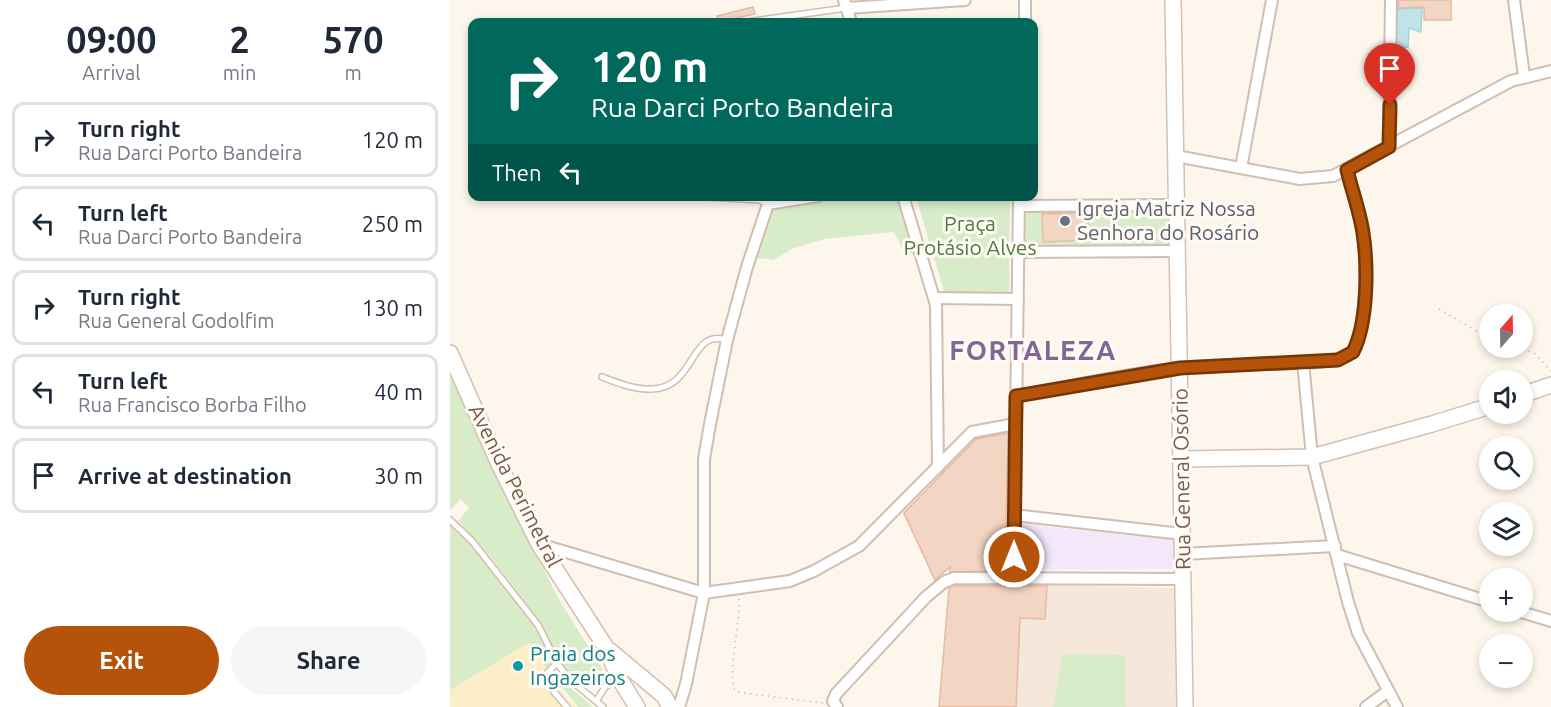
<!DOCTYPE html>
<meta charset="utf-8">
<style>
:root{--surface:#fff;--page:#f6f6f7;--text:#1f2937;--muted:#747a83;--line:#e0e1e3;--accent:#b45309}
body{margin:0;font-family:Ubuntu,sans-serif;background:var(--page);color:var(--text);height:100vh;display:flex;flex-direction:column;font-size:22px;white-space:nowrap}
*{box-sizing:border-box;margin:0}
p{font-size:20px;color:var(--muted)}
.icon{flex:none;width:33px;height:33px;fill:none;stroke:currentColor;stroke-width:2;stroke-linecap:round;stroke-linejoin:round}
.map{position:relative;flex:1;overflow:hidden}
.panel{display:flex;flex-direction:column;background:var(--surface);width:450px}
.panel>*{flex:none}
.top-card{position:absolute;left:18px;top:18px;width:570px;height:183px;border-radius:12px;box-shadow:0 3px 9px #0003;background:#00695c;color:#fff;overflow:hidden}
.needle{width:39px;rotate:20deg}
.tools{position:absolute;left:1029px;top:304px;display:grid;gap:12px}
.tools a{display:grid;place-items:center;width:54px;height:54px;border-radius:50%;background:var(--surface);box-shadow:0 3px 9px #0003;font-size:30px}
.pin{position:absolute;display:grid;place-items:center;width:51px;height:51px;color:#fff;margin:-62px -26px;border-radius:50% 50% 50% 0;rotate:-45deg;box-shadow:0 0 6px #0007}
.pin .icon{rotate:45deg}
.me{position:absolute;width:66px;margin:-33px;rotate:0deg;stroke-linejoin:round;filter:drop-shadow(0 0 4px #0008)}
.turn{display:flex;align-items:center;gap:21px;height:126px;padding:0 24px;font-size:27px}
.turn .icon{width:78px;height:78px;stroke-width:2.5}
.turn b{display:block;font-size:42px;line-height:51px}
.then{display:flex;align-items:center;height:57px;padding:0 24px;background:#0003;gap:12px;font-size:22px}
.eta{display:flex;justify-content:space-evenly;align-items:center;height:102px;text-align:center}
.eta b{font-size:36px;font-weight:600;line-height:42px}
.action{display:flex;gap:12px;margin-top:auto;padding:12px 24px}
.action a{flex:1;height:69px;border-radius:36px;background:var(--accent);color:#fff;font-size:24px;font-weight:600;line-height:69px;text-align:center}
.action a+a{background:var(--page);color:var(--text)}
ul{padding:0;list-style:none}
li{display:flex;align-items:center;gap:18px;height:75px;margin:0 12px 9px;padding:0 12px;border:3px solid var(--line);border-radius:12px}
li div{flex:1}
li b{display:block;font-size:22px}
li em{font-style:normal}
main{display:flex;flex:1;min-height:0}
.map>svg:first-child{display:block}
.residential{fill:#f5e8da}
.education{fill:#f3e8fa}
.green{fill:#d8ecc9}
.sand{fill:#fcefc7}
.water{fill:#bfe3e8;stroke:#a5d3da;stroke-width:1.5}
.building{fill:#f3d5c3;stroke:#e6bba3;stroke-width:1.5}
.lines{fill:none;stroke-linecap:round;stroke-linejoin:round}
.lane-casing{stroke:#d1beb0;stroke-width:8}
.street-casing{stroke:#d1beb0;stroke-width:14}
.secondary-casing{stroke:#d6c0b0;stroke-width:18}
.path{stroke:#d9b8a5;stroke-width:1.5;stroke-dasharray:1.5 4.5;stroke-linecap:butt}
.lane{stroke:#fff;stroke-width:5}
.street{stroke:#fff;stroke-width:10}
.secondary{stroke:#fff;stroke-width:15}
.route-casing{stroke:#753606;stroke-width:15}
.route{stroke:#b45309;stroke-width:10}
.worship-dot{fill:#6b7280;stroke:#fffaf3;stroke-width:2}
.culture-dot{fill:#0f9aa8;stroke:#fffaf3;stroke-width:2}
.labels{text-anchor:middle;stroke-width:6;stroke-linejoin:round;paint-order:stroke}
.worship-label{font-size:21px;fill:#5b616d;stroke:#fffaf3;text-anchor:start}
.park-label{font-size:21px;fill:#537a41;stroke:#fffaf3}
.street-label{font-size:21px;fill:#7a5c4d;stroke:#fffaf3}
.culture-label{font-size:21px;fill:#0d838f;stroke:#fffaf3;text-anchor:start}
.district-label{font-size:27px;font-weight:bold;letter-spacing:1.5px;fill:#846695;stroke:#fffaf3}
</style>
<main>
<section class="panel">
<div class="eta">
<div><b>09:00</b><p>Arrival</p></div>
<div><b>2</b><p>min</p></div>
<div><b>570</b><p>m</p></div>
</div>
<ul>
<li><svg class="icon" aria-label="right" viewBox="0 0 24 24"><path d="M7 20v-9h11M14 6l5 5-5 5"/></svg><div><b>Turn right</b><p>Rua Darci Porto Bandeira</p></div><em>120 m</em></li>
<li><svg class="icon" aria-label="left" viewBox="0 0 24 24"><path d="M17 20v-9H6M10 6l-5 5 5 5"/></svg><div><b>Turn left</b><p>Rua Darci Porto Bandeira</p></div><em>250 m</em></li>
<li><svg class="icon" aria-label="right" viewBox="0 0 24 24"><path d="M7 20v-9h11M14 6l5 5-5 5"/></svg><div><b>Turn right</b><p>Rua General Godolfim</p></div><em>130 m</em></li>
<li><svg class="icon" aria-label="left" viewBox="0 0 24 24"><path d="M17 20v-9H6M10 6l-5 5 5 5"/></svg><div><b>Turn left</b><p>Rua Francisco Borba Filho</p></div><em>40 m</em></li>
<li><svg class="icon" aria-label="arrive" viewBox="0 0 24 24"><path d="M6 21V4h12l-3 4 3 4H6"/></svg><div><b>Arrive at destination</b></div><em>30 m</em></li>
</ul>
<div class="action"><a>Exit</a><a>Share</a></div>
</section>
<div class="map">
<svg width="1101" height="707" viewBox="0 0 1101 707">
<rect width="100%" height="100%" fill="#fdf6ec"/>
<polygon class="residential" points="597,585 724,588 726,707 566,707 570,618 595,618"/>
<polygon class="education" points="572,524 724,540 724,569 570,570"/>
<g class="green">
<polygon points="375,196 452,197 469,255 455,253 444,232 374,239 344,248 323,260 300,257 318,204"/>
<polygon points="466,197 560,197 559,293 494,292"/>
<polygon points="569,206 726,206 727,250 570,251"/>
<polygon points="0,375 108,598 153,670 151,680 146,686 126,682 117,674 109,664 85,615 34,549 8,521 19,508 11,499 0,510"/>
<path d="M 0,523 C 42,562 78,611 104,662 L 99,667 L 106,699 L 0,707 Z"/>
<polygon points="612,654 675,655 676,707 603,707"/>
<polygon points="112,680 143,707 128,707 108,682"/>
</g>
<polygon class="sand" points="80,642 111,691 126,707 0,707 0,690"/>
<polygon class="water" points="972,8 971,32 959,28 958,47 943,48 944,9"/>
<g class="building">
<polygon points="949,0 1001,0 1001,20 974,20 974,7 948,8"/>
<polygon points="303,7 305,14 268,22 267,16"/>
<polygon points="638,213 639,240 593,242 592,214"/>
<polygon points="558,433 555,571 500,572 500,567 485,580 454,513 526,439"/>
<polygon points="505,586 597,586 595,619 570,618 566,707 489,707 499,588"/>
</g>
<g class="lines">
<g class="lane-casing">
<g id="lane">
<polyline points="297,22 396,8"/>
<polyline points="242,196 310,200 318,204"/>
<path d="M 152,377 C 168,383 185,390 202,389 C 246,388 239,328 277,340"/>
<polyline points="0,520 22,541 88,625 107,663 118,678 153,707"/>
<polyline points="107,663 97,673 98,682 104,692 117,707"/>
<polyline points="147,700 155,687 167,679"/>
</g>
</g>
<g class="street-casing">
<g id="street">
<polyline points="394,0 401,22"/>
<polyline points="1064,0 1074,76"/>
<polyline points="397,8 515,0"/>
<polyline points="575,22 575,0"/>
<polyline points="939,147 941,0"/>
<polyline points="726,156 850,179 883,176 1061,81 1101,71"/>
<polyline points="791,168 822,0"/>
<polyline points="453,196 486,305 488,467"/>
<polyline points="569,206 727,205"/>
<polyline points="569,252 728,251"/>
<polyline points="485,298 568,299"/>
<polyline points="853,362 862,457 898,602 908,633 947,707"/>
<path d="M 566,396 C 621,387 677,373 732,368 C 761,366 790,365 818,364 C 836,363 891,365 902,352 C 917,335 917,254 913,232 C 909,211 902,190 897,170"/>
<polyline points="564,515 732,534"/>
<polyline points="89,544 254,593 340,581 364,571 409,546 522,432 565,424"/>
<polyline points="733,554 885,546"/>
<polyline points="887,555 1040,602"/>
<polyline points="564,578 569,196"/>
<polyline points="1071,612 1101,621"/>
<polyline points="229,707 236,684 254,593 254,459 260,424 277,340 297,267 318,204 368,196"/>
<polyline points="387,707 383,701 386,694 476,597 494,582 504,578 733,579"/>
<polyline points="916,707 938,691"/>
</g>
</g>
<g class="secondary-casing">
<g id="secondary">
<polyline points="723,0 735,707"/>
<polyline points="0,353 49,464 89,544 155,646 169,678 187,707"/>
<polyline points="1072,395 1101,385"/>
<polyline points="732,459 862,457 982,424 1040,406"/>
<polyline points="159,650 214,696 220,707"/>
</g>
</g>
<g class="path">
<polyline points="989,309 1040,339"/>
<polyline points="1067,348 1083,352 1101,371"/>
<polyline points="454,514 484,577"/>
<path d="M 289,599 C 291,619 276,681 286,692 L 374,703"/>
</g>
<use href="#lane" class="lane"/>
<use href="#street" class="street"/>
<use href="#secondary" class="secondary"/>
</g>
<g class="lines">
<g class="route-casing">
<path id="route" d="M 564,557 L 566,396 L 730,368 L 888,360 L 903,352 C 918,322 918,266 913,233 C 910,212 902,191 897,170 L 939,147 L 940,105"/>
</g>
<use href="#route" class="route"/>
</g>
<circle class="worship-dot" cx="615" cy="221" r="6"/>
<circle class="culture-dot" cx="68" cy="666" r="6"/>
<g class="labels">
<g class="worship-label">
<text x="627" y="216">Igreja Matriz Nossa<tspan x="627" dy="24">Senhora do Rosário</tspan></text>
</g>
<g class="park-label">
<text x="520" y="231">Praça<tspan x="520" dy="24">Protásio Alves</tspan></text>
</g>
<g class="street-label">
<text transform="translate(732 479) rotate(-91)" y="7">Rua General Osório</text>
<text transform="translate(65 486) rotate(63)" y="7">Avenida Perimetral</text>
</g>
<g class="culture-label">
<text x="80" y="661">Praia dos<tspan x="80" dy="24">Ingazeiros</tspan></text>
</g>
<g class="district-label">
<text x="583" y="360">FORTALEZA</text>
</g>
</g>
</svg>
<div class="tools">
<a><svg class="needle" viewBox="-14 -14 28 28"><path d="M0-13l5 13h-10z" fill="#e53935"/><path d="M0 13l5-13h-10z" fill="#747a83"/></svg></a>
<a><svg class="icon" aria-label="sound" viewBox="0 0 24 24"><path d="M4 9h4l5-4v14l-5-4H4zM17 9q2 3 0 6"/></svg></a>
<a><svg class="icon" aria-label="search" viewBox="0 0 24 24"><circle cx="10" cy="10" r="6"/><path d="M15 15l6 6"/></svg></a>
<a><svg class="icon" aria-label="layers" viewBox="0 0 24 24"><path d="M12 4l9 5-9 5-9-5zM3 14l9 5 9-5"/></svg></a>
<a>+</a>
<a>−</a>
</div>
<div class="pin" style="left:940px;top:105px;background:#d93025"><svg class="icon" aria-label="arrive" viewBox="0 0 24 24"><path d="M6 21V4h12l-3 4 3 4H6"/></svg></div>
<svg class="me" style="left:564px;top:557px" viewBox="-20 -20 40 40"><circle r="17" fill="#b45309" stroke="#fff" stroke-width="3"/><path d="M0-11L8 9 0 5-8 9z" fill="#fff"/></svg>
<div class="top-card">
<div class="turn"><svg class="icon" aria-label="right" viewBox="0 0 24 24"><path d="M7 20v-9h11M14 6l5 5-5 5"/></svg><div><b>120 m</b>Rua Darci Porto Bandeira</div></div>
<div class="then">Then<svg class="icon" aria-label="left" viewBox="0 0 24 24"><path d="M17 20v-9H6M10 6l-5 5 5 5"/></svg></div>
</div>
</div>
</main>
